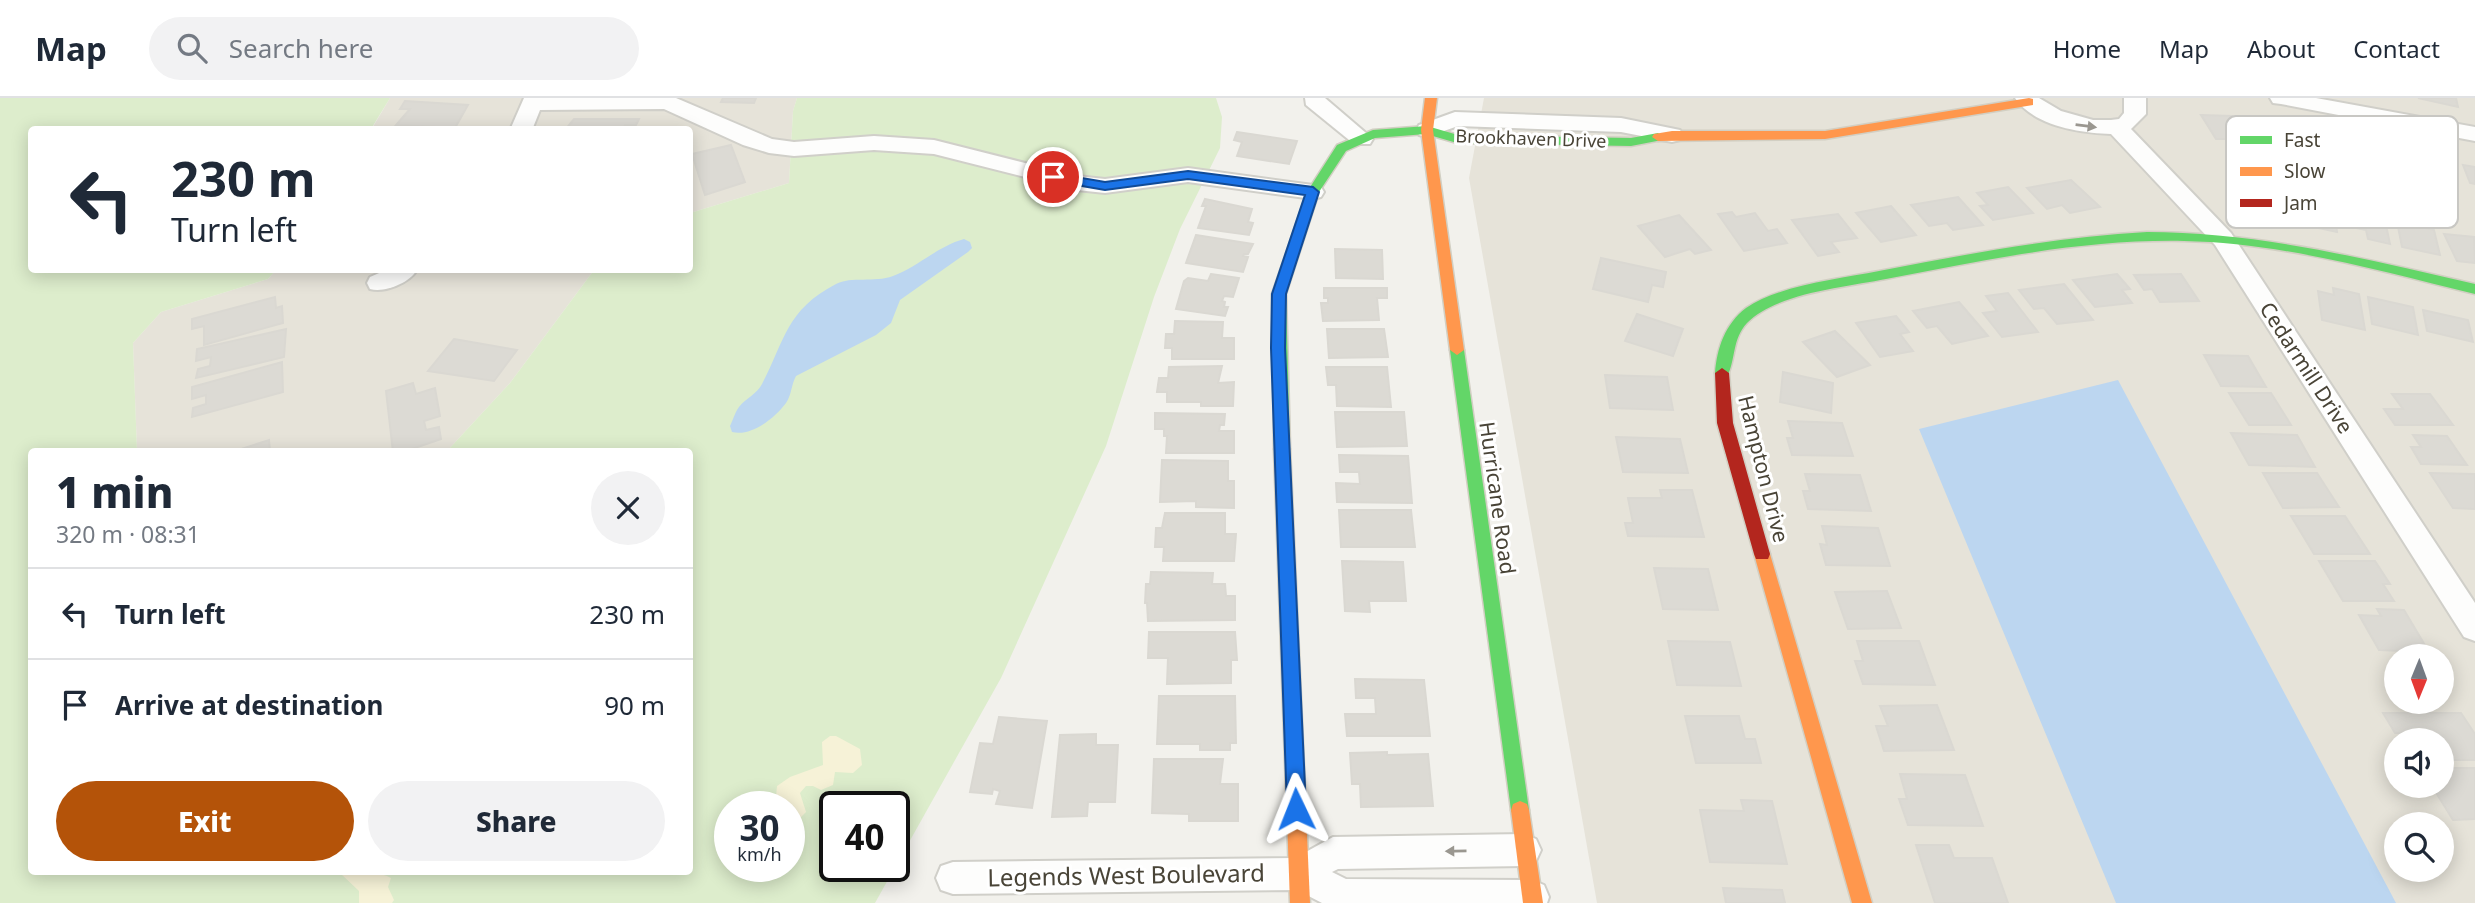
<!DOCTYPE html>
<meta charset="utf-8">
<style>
:root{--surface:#fff;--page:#f2f2f3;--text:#1f2937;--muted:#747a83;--line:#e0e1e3;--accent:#b45309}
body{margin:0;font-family:"Noto Sans",sans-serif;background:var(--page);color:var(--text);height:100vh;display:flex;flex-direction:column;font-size:26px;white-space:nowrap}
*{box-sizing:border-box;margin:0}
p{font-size:23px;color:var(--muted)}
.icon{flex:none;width:38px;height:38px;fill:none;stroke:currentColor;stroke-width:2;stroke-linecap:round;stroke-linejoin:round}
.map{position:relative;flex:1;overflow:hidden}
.side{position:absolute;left:28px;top:350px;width:665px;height:427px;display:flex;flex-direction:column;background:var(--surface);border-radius:7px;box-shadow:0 4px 18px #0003}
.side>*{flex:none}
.banner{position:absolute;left:28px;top:28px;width:665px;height:147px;border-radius:7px;box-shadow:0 4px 18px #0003;background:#fff;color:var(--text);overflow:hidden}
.needle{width:46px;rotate:181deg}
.buttons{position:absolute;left:2384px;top:546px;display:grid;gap:14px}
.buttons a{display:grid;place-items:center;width:70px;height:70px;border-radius:50%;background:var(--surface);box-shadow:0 4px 18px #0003;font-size:35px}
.speed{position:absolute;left:714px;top:693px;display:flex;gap:14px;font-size:35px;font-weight:700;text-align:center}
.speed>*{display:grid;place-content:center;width:91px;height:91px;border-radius:50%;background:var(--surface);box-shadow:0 4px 18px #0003;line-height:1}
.speed small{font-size:18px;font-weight:400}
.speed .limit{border:4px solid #111;border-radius:10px;background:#fff;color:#111}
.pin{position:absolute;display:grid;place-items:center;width:60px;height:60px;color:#fff;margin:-30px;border:4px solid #fff;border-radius:50%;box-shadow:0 2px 7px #0007}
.me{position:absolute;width:77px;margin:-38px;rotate:358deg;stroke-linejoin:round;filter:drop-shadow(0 0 5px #0008)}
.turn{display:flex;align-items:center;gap:24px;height:147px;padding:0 28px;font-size:32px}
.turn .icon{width:91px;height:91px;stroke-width:2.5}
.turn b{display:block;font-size:49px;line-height:60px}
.round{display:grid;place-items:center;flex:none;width:74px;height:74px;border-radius:37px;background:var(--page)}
.overview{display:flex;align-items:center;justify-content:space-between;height:119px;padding:0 28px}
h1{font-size:42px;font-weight:800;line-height:52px}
.action{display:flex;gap:14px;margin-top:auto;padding:14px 28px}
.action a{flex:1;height:80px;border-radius:42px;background:var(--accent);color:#fff;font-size:28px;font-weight:800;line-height:80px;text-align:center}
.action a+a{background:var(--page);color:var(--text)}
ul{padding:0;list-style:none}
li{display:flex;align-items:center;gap:21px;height:91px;padding:0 28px;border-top:2px solid var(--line)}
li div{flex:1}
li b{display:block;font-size:26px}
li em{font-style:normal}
header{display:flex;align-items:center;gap:42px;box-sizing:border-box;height:98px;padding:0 35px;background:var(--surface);border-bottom:2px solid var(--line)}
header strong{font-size:33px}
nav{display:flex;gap:38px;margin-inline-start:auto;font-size:24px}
.search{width:490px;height:63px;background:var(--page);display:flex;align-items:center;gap:18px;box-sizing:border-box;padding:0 24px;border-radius:38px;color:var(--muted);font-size:26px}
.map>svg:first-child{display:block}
.residential{fill:#e6e3d9;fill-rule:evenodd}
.green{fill:#ddedcc;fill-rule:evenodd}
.sand{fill:#f6f2d7}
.water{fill:#bcd6f0}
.building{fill:#dcdad4;stroke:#dad8d2;stroke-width:2}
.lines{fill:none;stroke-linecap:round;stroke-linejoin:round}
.street-casing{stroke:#d0cfc9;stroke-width:4}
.fast-casing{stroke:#d2cfc3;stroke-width:3}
.slow-casing{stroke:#d2cfc3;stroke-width:3}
.jam-casing{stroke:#d2cfc3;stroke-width:3}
.street{fill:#fdfdfc;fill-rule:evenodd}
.fast{fill:#63d668;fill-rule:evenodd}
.slow{fill:#ff974d;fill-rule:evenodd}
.jam{fill:#b3261e;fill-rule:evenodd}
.oneway{fill:#9a9790}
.route{fill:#1a73e8;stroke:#114b97;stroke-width:2}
.labels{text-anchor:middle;stroke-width:6;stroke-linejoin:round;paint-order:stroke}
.far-street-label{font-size:18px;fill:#494437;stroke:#fff}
.street-label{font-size:21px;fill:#494437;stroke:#fff}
.near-street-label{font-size:24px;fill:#494437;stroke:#fff}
.key{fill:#fff;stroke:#c8c7c3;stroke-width:2}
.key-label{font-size:19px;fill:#494437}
</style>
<header>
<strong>Map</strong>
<div class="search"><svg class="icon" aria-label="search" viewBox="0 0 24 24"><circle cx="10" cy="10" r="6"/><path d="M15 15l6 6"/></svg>Search here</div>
<nav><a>Home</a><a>Map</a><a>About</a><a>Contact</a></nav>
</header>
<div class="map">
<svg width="2475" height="805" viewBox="0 0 2475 805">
<rect width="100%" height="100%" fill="#f2f1ec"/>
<g class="residential">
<polygon points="390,0 797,0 793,13 789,85 690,115 690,32 371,32"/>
<path d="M 1484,0 L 2475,0 L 2475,805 L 1597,805 L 1469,80 ZM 2396,558 L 2441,558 L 2441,604 L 2396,604 ZM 2396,642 L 2441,642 L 2441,688 L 2396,688 ZM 2396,726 L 2441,726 L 2441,772 L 2396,772 Z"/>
<polygon points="276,172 594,172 510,285 447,353 137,353 133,245 161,214 268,181"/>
</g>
<path class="green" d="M 0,0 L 390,0 L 371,31 L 32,32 L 32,172 L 276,172 L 268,181 L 161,214 L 133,245 L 137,353 L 32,354 L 32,774 L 690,774 L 690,354 L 447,353 L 510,285 L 594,172 L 690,172 L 690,115 L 789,85 L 793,13 L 797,0 L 1216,0 L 1222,19 L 1220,50 L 1180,131 L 1154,199 L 1106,348 L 1001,580 L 875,805 L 0,805 ZM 730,709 L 789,709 L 789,768 L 730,768 ZM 835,709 L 894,709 L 894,768 L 835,768 Z"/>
<g class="sand">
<polygon points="836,638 860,651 862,667 853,675 835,674 833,687 821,692 813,688 806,688 800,695 806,714 795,725 789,723 789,709 775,709 777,688 790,679 823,667 822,644 830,638"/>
<path d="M 341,774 C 359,773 375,772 391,780 L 388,789 L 394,802 L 392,805 L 359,805 L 359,793 L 341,776 Z"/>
</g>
<g class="water">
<path d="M 964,141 L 970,144 L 972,150 L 968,154 L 900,202 L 891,225 L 876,237 L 796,278 C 791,287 792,296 786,305 C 775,320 751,339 732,334 L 730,328 C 733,322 735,314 739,309 C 746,300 757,296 762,286 C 785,242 786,212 836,186 C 851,178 874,185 893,178 C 916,170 938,148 964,141 Z"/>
<polygon points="2118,282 2396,805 2116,805 1919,331"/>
</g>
<g class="building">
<polygon points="723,0 756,0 754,5 721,4"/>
<polygon points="2418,0 2456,0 2458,9"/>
<polygon points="405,3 468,7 455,30 396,27 410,11 400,11"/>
<polygon points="2201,17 2232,18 2247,41 2216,41"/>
<polygon points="574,21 639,21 636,27 625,27 623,32 565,32"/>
<polygon points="1237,34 1297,43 1289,66 1237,58 1242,44 1234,42"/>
<polygon points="731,47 745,84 705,97 692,56"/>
<polygon points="2463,67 2475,69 2475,86 2470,85"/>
<polygon points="2071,82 2100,109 2070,115 2062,107 2047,111 2027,90"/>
<polygon points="2008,89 2033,115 1993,122 1980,108 1988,107 1977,95"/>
<polygon points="2292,94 2333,103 2337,134 2295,125"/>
<polygon points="1958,99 1983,127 1953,132 1947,125 1929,128 1911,107"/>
<polygon points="1205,101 1252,111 1248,124 1253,125 1249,137 1198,130 1206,108 1202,108"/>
<polygon points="2341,104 2383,113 2390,146 2368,141 2366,132 2346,128"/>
<polygon points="1891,108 1916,137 1881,144 1856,115"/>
<polygon points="1732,114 1736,119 1755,115 1768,133 1777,131 1787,145 1744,153 1718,116"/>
<polygon points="1838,116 1857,140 1831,144 1839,154 1818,158 1792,122"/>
<polygon points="1679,117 1711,152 1695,156 1690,151 1665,159 1638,128"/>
<polygon points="2397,124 2434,132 2440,157 2402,149"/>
<polygon points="2444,136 2474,139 2475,165 2457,163"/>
<polygon points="1196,137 1253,146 1248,156 1244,156 1243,158 1248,159 1243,174 1186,165"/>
<polygon points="1335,151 1382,152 1383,181 1336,180"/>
<polygon points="1601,160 1666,174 1663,189 1652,187 1648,204 1593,191"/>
<polygon points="1211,176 1239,180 1233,199 1224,198 1222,203 1225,204 1224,209 1228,209 1225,218 1176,211 1184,183 1188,180 1208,183"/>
<polygon points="2117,176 2130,191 2122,192 2132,205 2095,209 2073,182"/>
<polygon points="2181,176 2199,203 2160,204 2152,191 2144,192 2134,177"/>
<polygon points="2064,186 2093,222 2057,226 2044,210 2034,211 2019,192"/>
<polygon points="1324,190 1387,190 1387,200 1377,200 1379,222 1323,223 1321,205 1328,205 1328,200 1324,200"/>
<polygon points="2333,190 2359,196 2365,232 2322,222 2318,193 2334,197"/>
<polygon points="2008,195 2038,234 2002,239 1983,215 1997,213 1986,198"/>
<polygon points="275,199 276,210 282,208 283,225 204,247 204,228 192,231 192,221"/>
<polygon points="2368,199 2413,209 2418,237 2372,226"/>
<polygon points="1959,204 1988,238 1952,246 1937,228 1927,230 1913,213"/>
<polygon points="2423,212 2468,222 2473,244 2427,233"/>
<polygon points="1637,216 1683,231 1673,258 1625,243"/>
<polygon points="1896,218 1909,234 1900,236 1913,253 1880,259 1856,225"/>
<polygon points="1175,223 1223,224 1222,240 1234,240 1234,261 1172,261 1172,250 1165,250 1166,236 1174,236"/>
<polygon points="286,231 284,259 196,280 198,271 210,268 211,259 196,263 197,251"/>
<polygon points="1327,231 1384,231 1388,259 1329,260"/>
<polygon points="1835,233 1870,267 1837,279 1803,244"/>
<polygon points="454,241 517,252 494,283 428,273"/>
<polygon points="2204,257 2248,258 2266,289 2221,288"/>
<polygon points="282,264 283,294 192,319 193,310 206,306 206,297 192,301 192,289"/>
<polygon points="1222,268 1218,285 1234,284 1233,308 1201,308 1201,304 1167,304 1167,294 1157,294 1159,280 1168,280 1169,269"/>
<polygon points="1326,269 1387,269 1391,309 1337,308 1336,287 1328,287"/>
<polygon points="1783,274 1833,285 1831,315 1780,304"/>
<polygon points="1605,277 1667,279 1673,312 1610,310"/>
<polygon points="413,285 416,296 435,290 440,318 424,323 426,332 439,329 441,341 403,354 393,354 386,293"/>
<polygon points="2229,295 2271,295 2291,327 2249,327"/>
<polygon points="2392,296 2430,296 2453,327 2395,327 2384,311 2403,311"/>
<polygon points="1335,314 1404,314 1407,348 1337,349"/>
<polygon points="1155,315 1225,316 1224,327 1220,327 1219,333 1234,333 1234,355 1166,355 1167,338 1164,338 1164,331 1155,331"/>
<polygon points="1788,323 1842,325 1853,358 1792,357 1787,340 1793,340"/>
<polygon points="2231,335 2297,337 2315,369 2249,367"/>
<polygon points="2413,337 2447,338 2467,367 2421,366 2411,349 2421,349"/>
<polygon points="1616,339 1680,341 1688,375 1623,374"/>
<polygon points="269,342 270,354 232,354"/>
<polygon points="1339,357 1408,358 1412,405 1337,404 1336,385 1360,386 1359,374 1340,374"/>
<polygon points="1162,362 1228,363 1228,383 1234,383 1234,410 1196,409 1196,403 1160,404"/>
<polygon points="2263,375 2317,375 2339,409 2283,410"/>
<polygon points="2430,375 2475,376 2475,411 2453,410"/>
<polygon points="1805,376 1860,377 1871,413 1808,411 1803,393 1810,393"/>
<polygon points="1660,392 1692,392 1704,439 1628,438 1625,425 1633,425 1628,400 1662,400"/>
<polygon points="1339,412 1411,412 1415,449 1341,449"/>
<polygon points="1165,415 1225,415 1225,436 1236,436 1234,463 1163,463 1164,449 1155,449 1156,430 1162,430"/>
<polygon points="2291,418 2345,418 2370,456 2314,456"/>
<polygon points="1822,428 1878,430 1890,468 1826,467 1820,446 1827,447"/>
<polygon points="1342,463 1403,464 1406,503 1369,503 1370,514 1345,513"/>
<polygon points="2319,463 2375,463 2390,486 2383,486 2394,503 2343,503"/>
<polygon points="1654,470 1708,471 1718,512 1663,511"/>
<polygon points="1151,474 1213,475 1212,486 1225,486 1226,498 1235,498 1235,522 1148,523 1147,505 1145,505 1146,486 1150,486"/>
<polygon points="1887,493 1901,530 1848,531 1835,494"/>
<polygon points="2377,511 2404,512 2429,554 2379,552 2359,517 2381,518"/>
<polygon points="1149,534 1235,534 1237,562 1231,562 1231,585 1167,586 1168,560 1148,560"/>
<polygon points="1668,543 1730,544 1741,588 1677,587"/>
<polygon points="1857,543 1919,543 1935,587 1863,586 1855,563 1863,563"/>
<polygon points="1355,581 1424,582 1430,638 1347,638 1345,616 1376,616 1375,600 1356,600"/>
<polygon points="1159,598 1235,598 1236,645 1230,645 1230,652 1200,652 1200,646 1157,646"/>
<polygon points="1937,607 1954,652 1884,653 1876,628 1888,628 1880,608"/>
<polygon points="2383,615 2461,615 2475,636 2475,662 2441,662 2441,642 2411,642 2407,635 2395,635"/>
<polygon points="1685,618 1739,618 1745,641 1755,641 1761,665 1696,665"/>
<polygon points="999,619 1047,623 1032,710 996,706 1000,693 993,691 992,696 970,694 980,645 993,646"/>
<polygon points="1096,636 1096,647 1118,647 1115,704 1088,704 1087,718 1052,719 1060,637"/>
<polygon points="1387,654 1387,657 1428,656 1433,708 1361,709 1360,686 1352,686 1350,655"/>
<polygon points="1154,661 1223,661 1220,686 1238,686 1238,723 1189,723 1189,716 1152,715"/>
<polygon points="2441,670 2475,670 2475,721 2453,722 2432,688 2441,688"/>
<polygon points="1900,676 1965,677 1983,728 1908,727 1899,701 1907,701"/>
<polygon points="1741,702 1772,703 1787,766 1710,764 1700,712 1744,713"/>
<polygon points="1916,747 1949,747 1954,760 1992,760 2008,805 1935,805"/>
<polygon points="1723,790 1782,792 1785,805 1726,805"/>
</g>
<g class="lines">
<g class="street-casing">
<g id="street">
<polygon points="524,0 676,0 772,41 794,44 874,38 934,42 1077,78 1105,81 1188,70 1313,87 1321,89 1324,94 1321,99 1313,101 1188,84 1105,95 1077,92 934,56 874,52 794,58 769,55 743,47 664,11 540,12 532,32 510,32"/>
<polygon points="1305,0 1325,0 1373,41 1370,46 1354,46 1306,7"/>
<path d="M 2015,0 L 2039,0 L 2061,13 L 2093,22 L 2111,22 L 2119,21 L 2124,15 L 2124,0 L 2146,0 L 2146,16 L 2131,31 L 2231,135 L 2475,505 L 2475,543 L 2464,539 L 2215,147 L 2111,36 C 2080,35 2034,28 2015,0 Z"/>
<polygon points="2270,0 2316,0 2475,29 2475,43 2281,6 2273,5"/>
<polygon points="1455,14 1621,20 1680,32 1683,37 1680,42 1672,44 1621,34 1458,28 1427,39 1419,37 1416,32 1419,27"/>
<path d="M 386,172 L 417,172 C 409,185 385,195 370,191 L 367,185 L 370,179 Z"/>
<polygon points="1524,736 1536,741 1541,752 1536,763 1524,768 1338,771 1332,774 1346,781 1532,782 1544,787 1549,799 1547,805 1322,805 1297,792 953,796 941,792 936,780 941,768 953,764 1295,760 1333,739"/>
</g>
</g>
<g class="fast-casing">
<g id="fast">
<polygon points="1427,28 1458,37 1631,40 1658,35 1664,39 1662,42 1631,48 1457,45 1426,36 1375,40 1346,53 1319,94 1286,196 1290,351 1287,355 1277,355 1274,351 1272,196 1307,94 1337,47 1373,32"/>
<path d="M 2147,134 C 2259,134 2366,161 2475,186 L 2475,196 C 2380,173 2283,145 2184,143 C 2083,141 1985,162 1886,181 C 1846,189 1776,195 1747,225 C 1732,241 1736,261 1727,279 L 1717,279 L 1715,275 C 1717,250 1725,226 1746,210 C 1780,187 1838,181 1879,173 C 1968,156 2056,139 2147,134 Z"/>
<polygon points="1457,247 1464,252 1529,712 1527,718 1520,721 1513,718 1511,712 1450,252"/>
</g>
</g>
<g class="slow-casing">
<g id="slow">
<polygon points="1425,0 1437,0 1433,32 1464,252 1457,257 1450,252 1421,32"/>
<polygon points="2029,0 2033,1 2033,7 1825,41 1658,43 1652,39 1654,36 1672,33 1825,33"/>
<polygon points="1282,345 1290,351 1310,805 1290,805 1274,351"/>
<polygon points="1762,449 1768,451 1770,456 1872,805 1852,805 1754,456 1756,451"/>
<polygon points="1520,703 1527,706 1529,712 1543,805 1523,805 1511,712 1513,706"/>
</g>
</g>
<g class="jam-casing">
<polygon id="jam" points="1722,270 1729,275 1733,325 1770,456 1768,461 1756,461 1754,456 1717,325 1715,275"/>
</g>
<use href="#street" class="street"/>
<use href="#fast" class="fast"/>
<use href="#slow" class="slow"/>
<use href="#jam" class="jam"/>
</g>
<defs><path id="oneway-solid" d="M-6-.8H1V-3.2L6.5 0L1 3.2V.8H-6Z" transform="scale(1.75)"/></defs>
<g class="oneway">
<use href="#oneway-solid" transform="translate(2086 28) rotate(7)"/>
<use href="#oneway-solid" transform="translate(1456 753) rotate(179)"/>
</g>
<polygon class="route" points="1188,73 1313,89 1319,94 1286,196 1285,250 1306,711 1303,717 1296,720 1290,717 1287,711 1271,250 1272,196 1305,97 1188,81 1105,92 1053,83 1047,79 1053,75 1105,84"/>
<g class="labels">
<g class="far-street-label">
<text transform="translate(1531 41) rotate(2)" y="6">Brookhaven Drive</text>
</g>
<g class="street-label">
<text transform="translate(2306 270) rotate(57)" y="7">Cedarmill Drive</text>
<text transform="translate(1763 371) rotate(76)" y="7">Hampton Drive</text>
<text transform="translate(1497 400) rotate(82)" y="7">Hurricane Road</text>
</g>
<g class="near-street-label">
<text transform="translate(1126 778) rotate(-1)" y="8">Legends West Boulevard</text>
</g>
</g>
<rect x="2226" y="18" width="232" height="112" rx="10" class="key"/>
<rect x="2240" y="38" width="32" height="8" fill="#63d668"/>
<rect x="2240" y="69" width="32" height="9" fill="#ff974d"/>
<rect x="2240" y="101" width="32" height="8" fill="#b3261e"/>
<g class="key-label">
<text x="2284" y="49">Fast</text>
<text x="2284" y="80">Slow</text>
<text x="2284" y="112">Jam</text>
</g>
</svg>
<div class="buttons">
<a><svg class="needle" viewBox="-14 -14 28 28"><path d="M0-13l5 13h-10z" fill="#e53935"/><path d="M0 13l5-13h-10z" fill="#747a83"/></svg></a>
<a><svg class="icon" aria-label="sound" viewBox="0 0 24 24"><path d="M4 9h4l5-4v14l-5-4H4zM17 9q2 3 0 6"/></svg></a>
<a><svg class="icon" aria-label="search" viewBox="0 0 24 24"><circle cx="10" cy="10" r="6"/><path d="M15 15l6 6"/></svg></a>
</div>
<div class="speed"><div>30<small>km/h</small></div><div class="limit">40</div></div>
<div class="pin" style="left:1053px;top:79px;background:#d93025"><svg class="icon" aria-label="arrive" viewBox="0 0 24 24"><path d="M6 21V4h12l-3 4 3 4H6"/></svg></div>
<svg class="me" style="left:1296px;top:711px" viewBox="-20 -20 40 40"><path d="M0-17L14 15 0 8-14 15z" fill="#1a73e8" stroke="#fff" stroke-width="4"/></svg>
<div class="banner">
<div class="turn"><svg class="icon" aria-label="left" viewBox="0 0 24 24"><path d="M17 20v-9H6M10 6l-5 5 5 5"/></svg><div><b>230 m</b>Turn left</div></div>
</div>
<section class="side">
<div class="overview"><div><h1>1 min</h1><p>320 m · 08:31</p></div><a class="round"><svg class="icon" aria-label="close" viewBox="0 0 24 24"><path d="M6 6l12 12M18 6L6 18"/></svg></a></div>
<ul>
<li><svg class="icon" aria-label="left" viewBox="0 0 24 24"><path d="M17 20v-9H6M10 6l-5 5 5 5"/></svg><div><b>Turn left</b></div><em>230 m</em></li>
<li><svg class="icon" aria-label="arrive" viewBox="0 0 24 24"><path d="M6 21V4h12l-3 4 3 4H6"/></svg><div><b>Arrive at destination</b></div><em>90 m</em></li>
</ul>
<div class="action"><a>Exit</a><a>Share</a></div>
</section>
</div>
